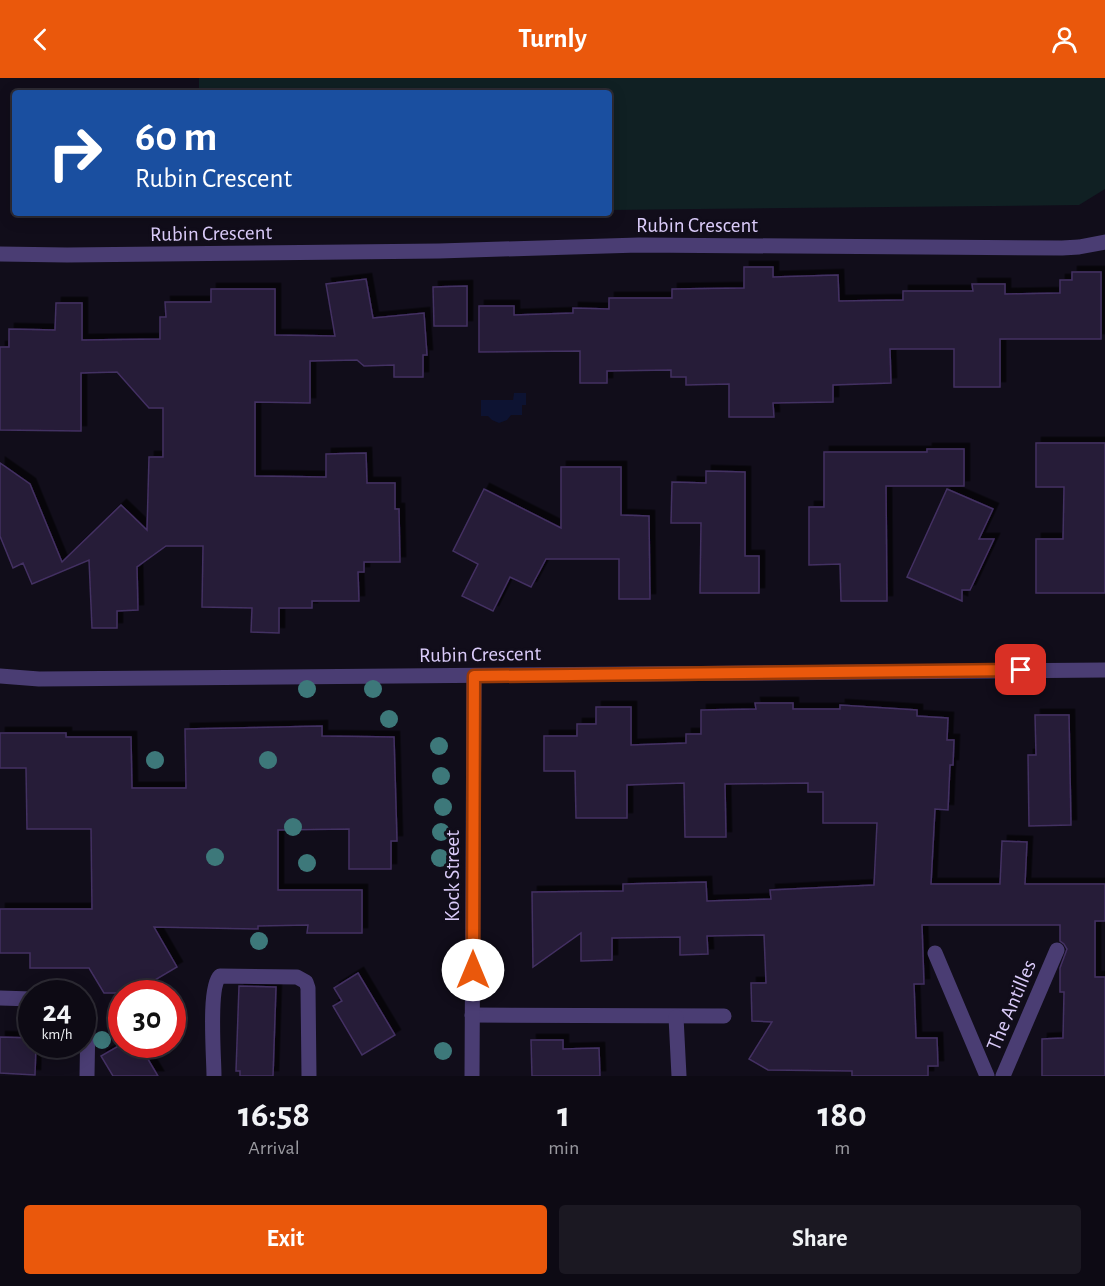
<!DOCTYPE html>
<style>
:root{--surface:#0d0a14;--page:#1b1822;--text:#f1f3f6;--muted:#9a9aa0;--line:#2d2b34;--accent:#ea580c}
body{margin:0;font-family:"Alegreya Sans",sans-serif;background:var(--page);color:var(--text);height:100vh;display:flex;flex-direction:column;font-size:22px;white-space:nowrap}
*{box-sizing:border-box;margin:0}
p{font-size:20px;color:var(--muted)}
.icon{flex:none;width:33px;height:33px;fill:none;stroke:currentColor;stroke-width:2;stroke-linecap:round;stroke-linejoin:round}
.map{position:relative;height:998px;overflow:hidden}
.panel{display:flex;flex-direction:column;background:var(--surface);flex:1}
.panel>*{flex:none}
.top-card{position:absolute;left:12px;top:12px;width:600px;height:126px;border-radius:6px;box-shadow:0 3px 15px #0003,0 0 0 2px var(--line);background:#1a4fa0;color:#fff;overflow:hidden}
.speed{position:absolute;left:18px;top:902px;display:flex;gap:12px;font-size:30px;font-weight:700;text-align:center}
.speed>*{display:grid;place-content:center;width:78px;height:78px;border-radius:50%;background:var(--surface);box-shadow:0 3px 15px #0003,0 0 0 2px var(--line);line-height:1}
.speed small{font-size:15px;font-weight:400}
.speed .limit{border:9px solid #d22;background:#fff;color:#111}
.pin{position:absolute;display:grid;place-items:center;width:51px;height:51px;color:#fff;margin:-26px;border-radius:12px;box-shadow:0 3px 9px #0006}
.me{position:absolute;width:66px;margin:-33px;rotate:0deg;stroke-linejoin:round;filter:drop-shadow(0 0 4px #0008)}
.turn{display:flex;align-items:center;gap:21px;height:126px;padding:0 24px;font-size:27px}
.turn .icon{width:78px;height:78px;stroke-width:2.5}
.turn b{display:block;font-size:42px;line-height:51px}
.eta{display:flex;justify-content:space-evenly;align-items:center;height:102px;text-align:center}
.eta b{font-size:36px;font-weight:700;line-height:42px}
.button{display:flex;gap:12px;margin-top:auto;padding:12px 24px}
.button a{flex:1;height:69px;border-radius:6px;background:var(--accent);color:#fff;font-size:24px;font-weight:700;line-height:69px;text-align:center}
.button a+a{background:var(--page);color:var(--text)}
header{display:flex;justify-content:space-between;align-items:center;height:78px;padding:0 24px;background:var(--accent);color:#fff;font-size:27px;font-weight:700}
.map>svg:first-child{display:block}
.green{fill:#102023}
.water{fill:#0d1332}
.building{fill:#271b38;stroke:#433062;stroke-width:1.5;filter:url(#shadow)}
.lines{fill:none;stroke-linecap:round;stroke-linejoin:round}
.minor{stroke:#4a3d73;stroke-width:15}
.tree{fill:#3d787a}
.route-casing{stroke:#983908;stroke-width:15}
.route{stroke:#ea580c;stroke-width:10}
.labels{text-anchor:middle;stroke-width:6;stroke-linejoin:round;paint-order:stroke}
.street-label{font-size:21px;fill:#dacbf9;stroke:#110d1a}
</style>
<header><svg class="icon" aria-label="back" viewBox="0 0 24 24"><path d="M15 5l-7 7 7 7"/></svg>Turnly<svg class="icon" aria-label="person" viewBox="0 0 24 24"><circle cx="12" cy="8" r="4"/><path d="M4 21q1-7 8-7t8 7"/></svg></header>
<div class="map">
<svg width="1105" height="998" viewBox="0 0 1105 998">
<defs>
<filter id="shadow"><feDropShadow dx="5.5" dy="-5.5" stdDeviation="0" flood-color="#0009"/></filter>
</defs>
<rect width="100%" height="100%" fill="#110d1a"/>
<polygon class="green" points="199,0 1105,0 1105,111 1079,127 609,132 609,15 199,15"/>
<polygon class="water" points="514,315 526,315 526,327 522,327 522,337 511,337 507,342 499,345 492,342 488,338 481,338 481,322 513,322"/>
<g class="building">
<polygon points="744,189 773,189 773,199 838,197 839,223 903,222 903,213 973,213 972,206 1005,206 1005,216 1060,215 1060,202 1072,202 1072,194 1101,194 1101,261 1000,261 1000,309 954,309 954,271 890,271 891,305 833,307 833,324 773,325 774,339 729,339 729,306 686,307 686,299 671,299 671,292 607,293 607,305 580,305 580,273 479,274 479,228 514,228 514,237 573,235 573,230 609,231 609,220 672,220 672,211 744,210"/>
<polygon points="366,201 373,240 424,235 427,277 423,277 423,299 394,299 394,287 364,288 357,282 310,283 310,325 255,324 255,398 326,399 326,376 366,375 367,405 395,405 395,431 399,431 400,484 364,484 364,494 358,494 359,523 312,523 312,530 279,530 279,555 251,554 252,530 202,529 203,468 166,468 137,489 138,532 117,533 117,550 92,550 89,482 32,506 23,485 13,490 0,458 0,385 30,406 62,484 121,427 147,452 149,379 163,379 163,330 149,330 117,294 81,295 81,353 0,352 0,269 9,269 9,251 55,252 56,225 82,225 82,262 160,261 160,239 166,239 165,224 211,224 211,211 275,211 275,257 335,258 326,206"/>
<polygon points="467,208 467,248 434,248 433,209"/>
<polygon points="1036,365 1105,365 1105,515 1036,515 1036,461 1063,461 1064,409 1036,409"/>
<polygon points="927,371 964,371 964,408 886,408 887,523 841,523 840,486 809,487 809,429 824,429 824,374 927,374"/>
<polygon points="561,389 621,389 621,437 649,438 650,521 619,521 619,481 546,481 531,509 510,499 493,533 462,518 478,486 453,473 484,411 561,450"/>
<polygon points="706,393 745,394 745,478 759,478 759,515 700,515 701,445 671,445 672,404 706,405"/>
<polygon points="947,411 993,431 979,461 994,461 970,512 962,512 962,523 907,499"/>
<polygon points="755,625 793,625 793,631 840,631 840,627 917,632 917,638 948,640 947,662 954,662 953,687 950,687 948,732 935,731 931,806 1000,806 1002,763 1027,764 1025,806 1105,806 1105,843 1095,843 1095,899 1105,899 1105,998 1042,998 1042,961 1063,960 1064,914 1060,914 1060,890 1067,871 1064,866 1060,863 1060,847 922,847 924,906 914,906 916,960 937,960 938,988 928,988 928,998 852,998 852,993 768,992 749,981 772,944 752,943 751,905 766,905 764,857 707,858 708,876 680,877 680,859 612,860 612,882 581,883 581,855 533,889 532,814 623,813 623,806 706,804 707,823 771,821 770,812 874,807 877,745 823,745 823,714 808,714 808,705 725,706 726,759 685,759 684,705 627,707 627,740 576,740 575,693 544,693 544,658 577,658 577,646 596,646 596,629 631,629 631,667 686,665 686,656 701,656 701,632 756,631"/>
<polygon points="1035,637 1069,637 1071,747 1029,748 1028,677 1036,677"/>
<polygon points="322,648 322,658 394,659 397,763 391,763 391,791 349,791 349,751 278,752 278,812 362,812 362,855 307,855 308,847 258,848 258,851 154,849 177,889 133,915 104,915 89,890 30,890 30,875 0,875 0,831 92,831 91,751 27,751 26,690 0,690 0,655 66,655 66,659 131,659 132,710 186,710 185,651"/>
<polygon points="358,895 395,957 362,977 333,928 342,923 334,910"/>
<polygon points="239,908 276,909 273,998 240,998 240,993 236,993"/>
<polygon points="0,959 32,960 32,966 36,966 35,997 0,995"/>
<polygon points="531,962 563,962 563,971 599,970 600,998 532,998"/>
<polygon points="122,966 139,966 158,998 113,998 101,978"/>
</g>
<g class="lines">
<g class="minor">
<polyline points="0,176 67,177 439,173 639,167 1062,170 1079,169 1105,164"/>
<polyline points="0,598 39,601 1105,592"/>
<polyline points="935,875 987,998"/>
<polyline points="0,920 32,921"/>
<polyline points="82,927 88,940 87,998"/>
<polyline points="472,937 724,938"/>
<polyline points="676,939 679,998"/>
<path d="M 214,998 C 214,979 208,909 220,898 L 297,899 L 306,904 L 308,910 L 309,998"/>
<polyline points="472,998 474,598"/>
<polyline points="1003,998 1057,872"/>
</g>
</g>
<g class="tree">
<circle cx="307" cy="611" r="9"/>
<circle cx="373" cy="611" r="9"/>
<circle cx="389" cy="641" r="9"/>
<circle cx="439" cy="668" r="9"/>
<circle cx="155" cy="682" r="9"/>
<circle cx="268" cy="682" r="9"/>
<circle cx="441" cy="698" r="9"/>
<circle cx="443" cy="729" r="9"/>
<circle cx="293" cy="749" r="9"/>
<circle cx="441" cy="754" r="9"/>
<circle cx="215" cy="779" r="9"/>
<circle cx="440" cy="780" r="9"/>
<circle cx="307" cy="785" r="9"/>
<circle cx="259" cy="863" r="9"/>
<circle cx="102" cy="962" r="9"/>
<circle cx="443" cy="973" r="9"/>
</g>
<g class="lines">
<g class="route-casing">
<polyline id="route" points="473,892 474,598 1021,592"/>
</g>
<use href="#route" class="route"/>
</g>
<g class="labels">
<g class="street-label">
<text x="697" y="154">Rubin Crescent</text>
<text transform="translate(211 155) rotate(-1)" y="7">Rubin Crescent</text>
<text transform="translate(480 576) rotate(-1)" y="7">Rubin Crescent</text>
<text transform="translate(452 798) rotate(-90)" y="7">Kock Street</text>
<text transform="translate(1011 927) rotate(-67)" y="7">The Antilles</text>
</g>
</g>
</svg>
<div class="speed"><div>24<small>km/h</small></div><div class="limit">30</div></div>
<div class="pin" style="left:1021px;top:592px;background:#d93025"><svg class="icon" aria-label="arrive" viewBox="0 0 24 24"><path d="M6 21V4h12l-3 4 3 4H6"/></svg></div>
<svg class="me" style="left:473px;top:892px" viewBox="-20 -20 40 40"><circle r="19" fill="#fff"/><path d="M0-13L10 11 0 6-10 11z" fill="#ea580c"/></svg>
<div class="top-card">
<div class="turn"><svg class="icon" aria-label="right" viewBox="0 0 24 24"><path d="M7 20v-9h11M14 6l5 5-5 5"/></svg><div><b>60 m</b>Rubin Crescent</div></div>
</div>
</div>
<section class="panel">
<div class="eta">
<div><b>16:58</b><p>Arrival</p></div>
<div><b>1</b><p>min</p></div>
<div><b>180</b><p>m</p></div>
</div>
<div class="button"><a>Exit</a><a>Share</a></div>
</section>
